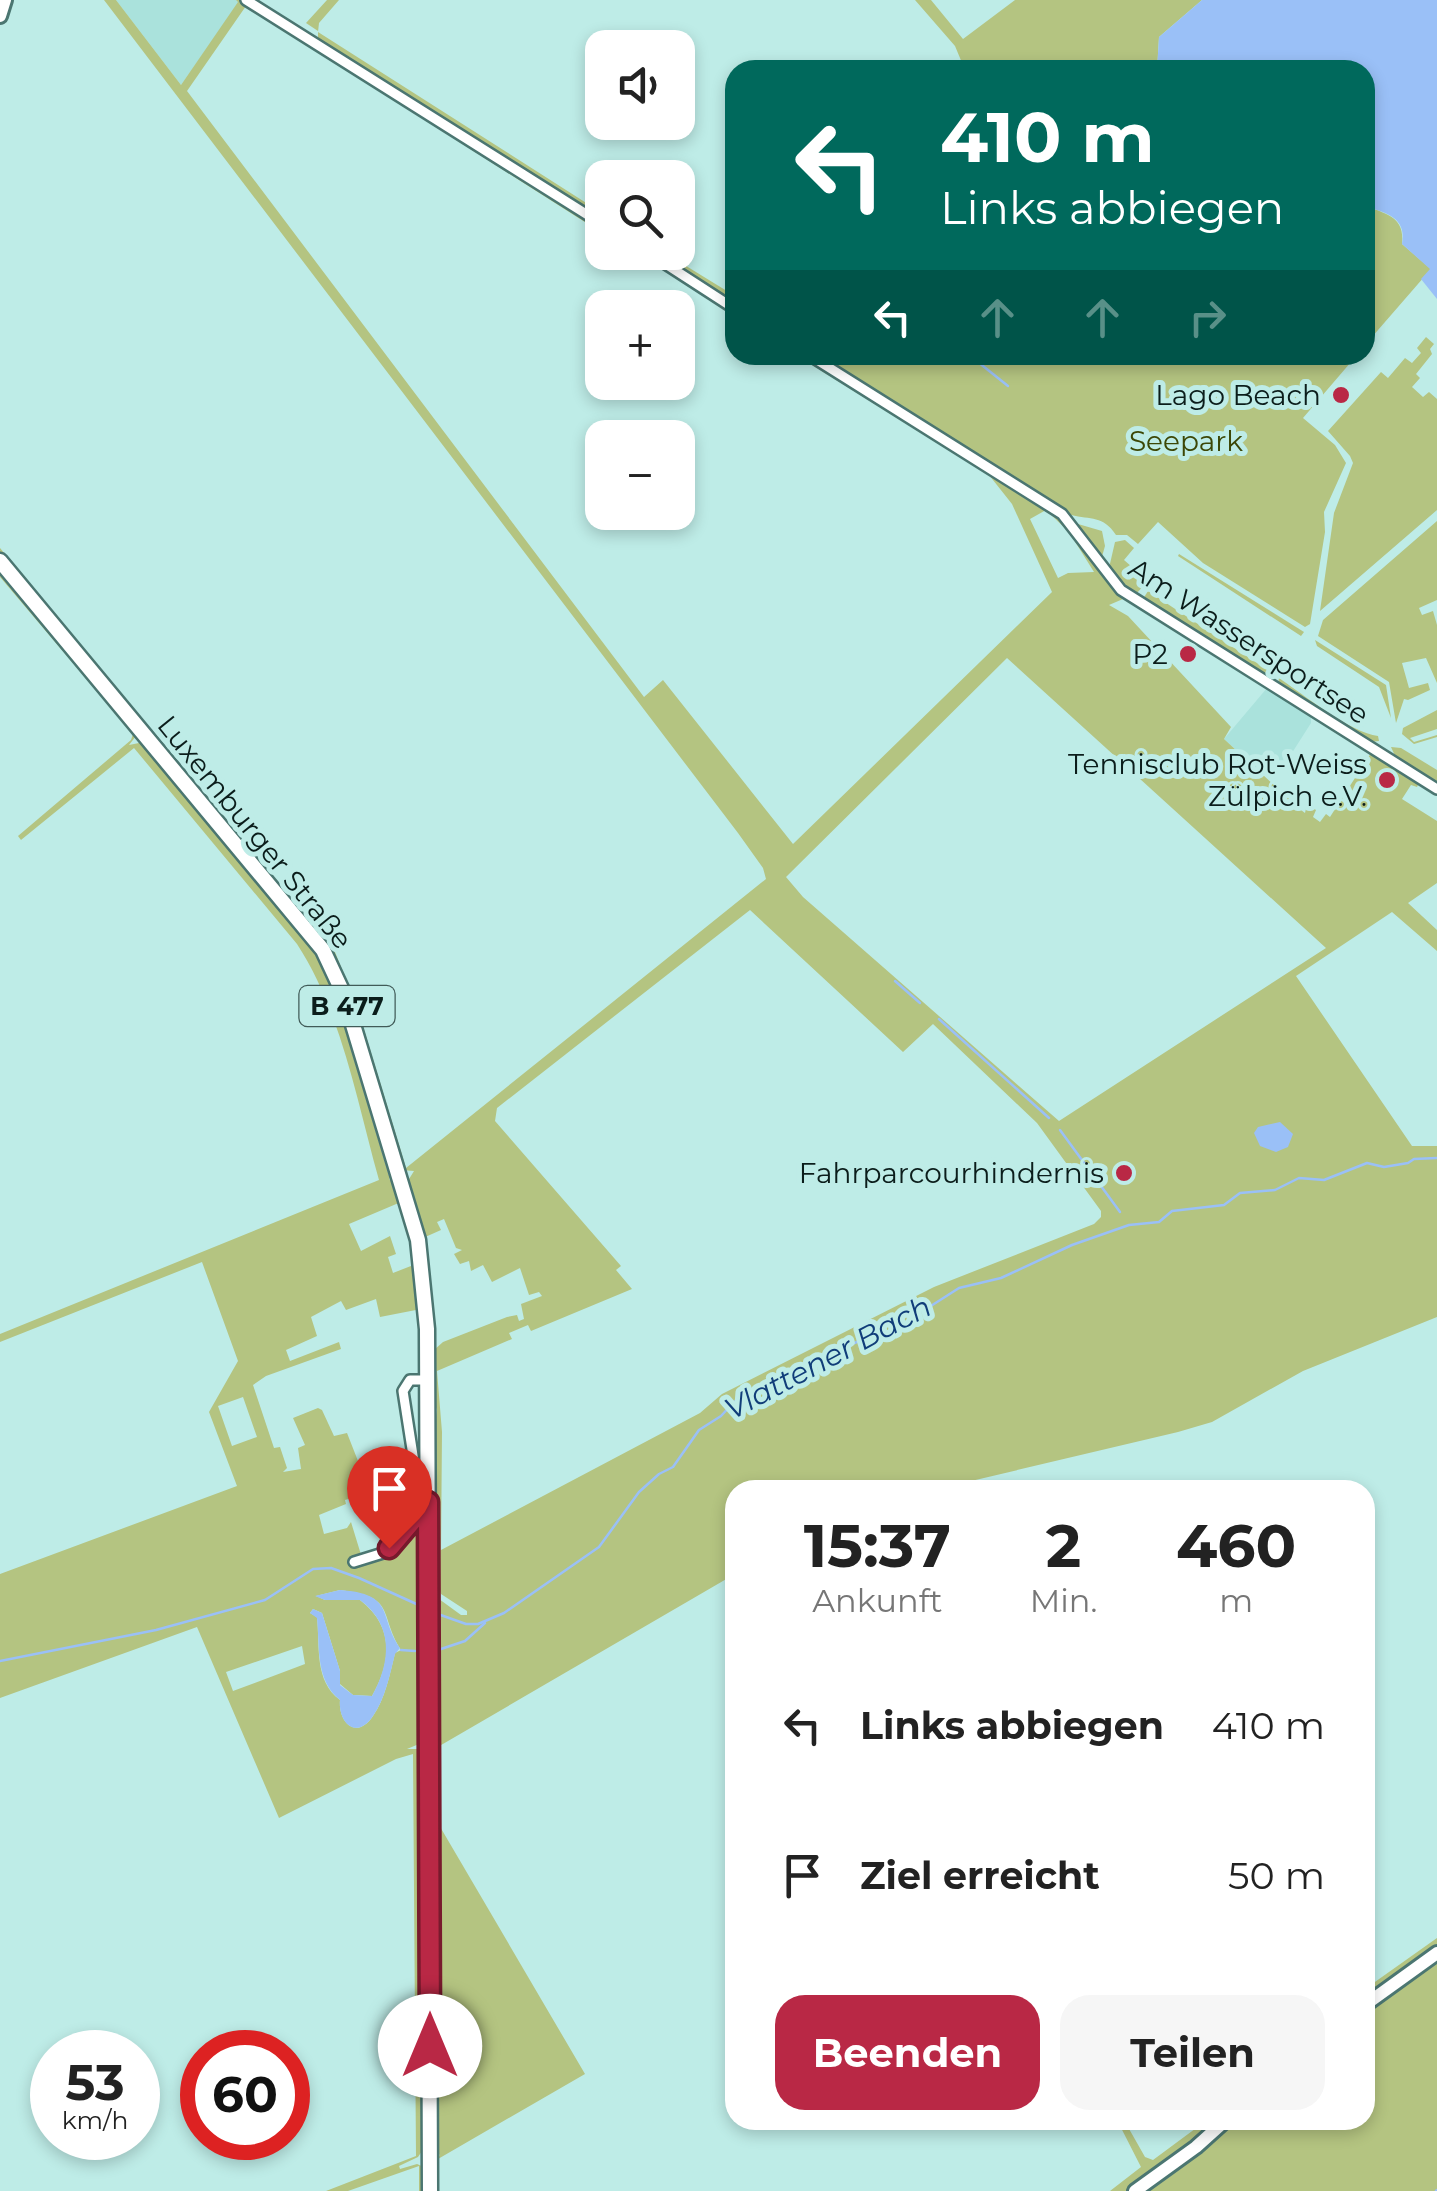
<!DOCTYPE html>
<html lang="de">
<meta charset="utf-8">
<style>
:root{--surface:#fff;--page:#f6f6f6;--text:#222;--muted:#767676;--accent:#b92845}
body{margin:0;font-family:Montserrat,sans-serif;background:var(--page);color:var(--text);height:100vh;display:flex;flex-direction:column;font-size:38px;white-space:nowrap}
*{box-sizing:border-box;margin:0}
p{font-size:32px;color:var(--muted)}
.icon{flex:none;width:55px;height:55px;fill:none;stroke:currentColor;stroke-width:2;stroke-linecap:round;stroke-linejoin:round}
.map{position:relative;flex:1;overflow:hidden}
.sheet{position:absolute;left:725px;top:1480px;width:650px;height:650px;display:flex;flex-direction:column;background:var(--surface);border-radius:30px;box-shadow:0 5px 15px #0003}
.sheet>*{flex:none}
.hud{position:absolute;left:725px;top:60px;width:650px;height:305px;border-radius:30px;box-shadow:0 5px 15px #0003;background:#00695c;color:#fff;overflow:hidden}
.fabs{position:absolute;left:585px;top:30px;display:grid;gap:20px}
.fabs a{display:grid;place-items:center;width:110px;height:110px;border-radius:20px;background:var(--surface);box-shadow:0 5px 15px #0003;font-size:50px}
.speed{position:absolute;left:30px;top:2030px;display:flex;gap:20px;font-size:50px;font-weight:700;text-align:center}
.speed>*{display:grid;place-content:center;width:130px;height:130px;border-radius:50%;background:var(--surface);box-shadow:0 5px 15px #0003;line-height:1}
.speed small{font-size:25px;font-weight:400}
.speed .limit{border:15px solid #d22;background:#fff;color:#111}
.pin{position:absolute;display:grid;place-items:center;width:85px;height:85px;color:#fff;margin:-102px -42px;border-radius:50% 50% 50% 0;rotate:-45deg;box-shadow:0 0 10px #0007}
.pin .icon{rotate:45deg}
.me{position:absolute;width:110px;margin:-55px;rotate:0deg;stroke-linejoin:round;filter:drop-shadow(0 0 8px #0008)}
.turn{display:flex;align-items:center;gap:35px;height:210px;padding:0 50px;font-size:45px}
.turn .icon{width:130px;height:130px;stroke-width:2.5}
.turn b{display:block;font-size:70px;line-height:85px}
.lanes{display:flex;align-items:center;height:95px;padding:0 50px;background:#0003;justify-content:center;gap:50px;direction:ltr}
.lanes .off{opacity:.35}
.eta{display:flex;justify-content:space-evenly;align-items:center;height:170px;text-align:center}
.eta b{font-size:60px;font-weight:700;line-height:70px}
.cta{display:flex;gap:20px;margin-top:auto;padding:20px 50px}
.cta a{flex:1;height:115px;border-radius:30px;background:var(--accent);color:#fff;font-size:40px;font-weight:700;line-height:115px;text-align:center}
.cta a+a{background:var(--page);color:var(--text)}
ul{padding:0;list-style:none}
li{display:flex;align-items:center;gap:30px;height:150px;padding:0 50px}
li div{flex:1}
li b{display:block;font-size:38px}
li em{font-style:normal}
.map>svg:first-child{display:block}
.built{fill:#aae2dc}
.green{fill:#b4c481;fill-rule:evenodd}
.water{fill:#9ac0f7}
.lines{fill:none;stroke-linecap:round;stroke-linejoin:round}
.stream{stroke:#9ac0f7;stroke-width:2.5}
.street-casing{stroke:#4b7671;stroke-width:14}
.secondary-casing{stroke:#4b7671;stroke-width:18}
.primary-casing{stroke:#4b7671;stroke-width:19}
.street{stroke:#fff;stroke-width:9}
.secondary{stroke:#fff;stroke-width:12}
.primary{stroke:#fff;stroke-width:14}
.route-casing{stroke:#781a2d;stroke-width:25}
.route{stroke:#b92845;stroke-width:18}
.poi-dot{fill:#b92845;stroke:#beece7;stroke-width:4}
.labels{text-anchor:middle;stroke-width:10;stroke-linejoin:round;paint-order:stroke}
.shield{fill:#beece7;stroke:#415b58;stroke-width:2.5}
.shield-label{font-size:25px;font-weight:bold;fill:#0b1d1b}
.poi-label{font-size:28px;fill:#0b1d1b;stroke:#beece7;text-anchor:end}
.park-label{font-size:28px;fill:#3c4706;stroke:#beece7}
.street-label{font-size:28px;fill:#0b1d1b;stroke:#beece7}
.water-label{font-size:30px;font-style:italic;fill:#103d79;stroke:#beece7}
</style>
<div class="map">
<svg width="1437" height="2191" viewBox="0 0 1437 2191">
<rect width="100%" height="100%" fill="#beece7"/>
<g class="built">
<polygon points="116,0 236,0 239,2 181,85"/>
<polygon points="1267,688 1311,717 1311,723 1276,778 1258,766 1256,768 1224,739"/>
<polygon points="855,953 894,989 869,1020 830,982"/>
</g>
<g class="green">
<path d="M 104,0 L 116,0 L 181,85 L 238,2 L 236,0 L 241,0 L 602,229 L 602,233 L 246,6 L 187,91 L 644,697 L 663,680 L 793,844 L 1052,592 L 1012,504 L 989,475 L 796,355 L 803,355 L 1057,515 L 1106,581 L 1123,599 L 1109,605 L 1128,616 L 1231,727 L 1224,739 L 1288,798 L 1292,796 L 1303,803 L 1301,810 L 1305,813 L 1307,804 L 1316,810 L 1313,817 L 1320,822 L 1326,814 L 1330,817 L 1371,753 L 1419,783 L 1417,787 L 1411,785 L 1402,799 L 1437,821 L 1437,883 L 1408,903 L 1437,930 L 1437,951 L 1392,912 L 1296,976 L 1412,1146 L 1437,1146 L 1437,1317 L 1303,1371 L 1212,1422 L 1178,1432 L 933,1490 L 735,1490 L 735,1574 L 436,1748 L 439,1825 L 585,2074 L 438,2159 L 437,2191 L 434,2191 L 435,2159 L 440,2155 L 435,2152 L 435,1747 L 438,1740 L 433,1738 L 433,1600 L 439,1599 L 461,1615 L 467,1615 L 467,1611 L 441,1594 L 433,1575 L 432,1440 L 437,1410 L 432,1396 L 434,1350 L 443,1342 L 507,1317 L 517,1315 L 519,1321 L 524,1319 L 521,1304 L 542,1296 L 539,1292 L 529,1295 L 520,1268 L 492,1282 L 483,1265 L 471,1271 L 469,1261 L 460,1264 L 454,1254 L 462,1250 L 456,1248 L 444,1219 L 437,1222 L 441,1230 L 423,1238 L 406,1184 L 414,1171 L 401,1170 L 342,978 L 0,555 L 0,548 L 335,952 L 358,1010 L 406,1168 L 766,879 L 763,868 L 738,833 ZM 1046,510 L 1069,532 L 1094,572 L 1068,573 L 1058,578 L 1030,519 ZM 1007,658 L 1326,948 L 1059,1121 L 803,897 L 786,877 ZM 750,910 L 903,1052 L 933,1024 L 1037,1123 L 1101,1211 L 1101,1217 L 1094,1224 L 934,1287 L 722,1394 L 700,1413 L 441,1550 L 442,1432 L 437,1371 L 512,1339 L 509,1333 L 528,1325 L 531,1331 L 632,1289 L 616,1270 L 621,1266 L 495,1121 L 497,1108 Z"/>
<polygon points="327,0 339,0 319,23 318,32 602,213 602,219 318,40 318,31 306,23"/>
<polygon points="915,0 931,0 963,39 1015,0 1202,0 1159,37 1157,70 965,70 955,46"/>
<path d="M 1365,206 C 1387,214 1405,217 1402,244 L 1431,269 L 1365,345 Z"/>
<polygon points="654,253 665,253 735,296 735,307"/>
<polygon points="1426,337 1434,344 1430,349 1432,354 1416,374 1420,378 1412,387 1423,397 1429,392 1437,399 1437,510 1320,611 1334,513 1353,463 1350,456 1328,431 1381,372 1388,378 1405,358 1412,363 1421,353 1417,348"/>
<path d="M 812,355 L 1357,355 L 1303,418 L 1335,445 L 1346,463 L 1324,512 L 1325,532 L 1310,624 L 1305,627 L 1203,563 L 1158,522 L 1138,544 L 1127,535 L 1116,535 C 1103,515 1091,520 1071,515 L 935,428 Z"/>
<polygon points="1437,521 1437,600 1419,608 1422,615 1433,611 1437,625 1437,683 1426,658 1402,663 1409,688 1428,683 1430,690 1408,700 1404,699 1396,723 1389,682 1318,636 1323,620"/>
<polygon points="1078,524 1102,531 1105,546 1101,560 1077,526"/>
<polygon points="1125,540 1134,548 1124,560 1148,581 1136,594 1122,585 1109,568 1115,542"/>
<polygon points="1179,554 1304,632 1301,636 1178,556"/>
<path d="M 0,568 L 136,729 L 136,736 L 129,745 L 139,743 L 149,745 L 319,952 L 337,988 L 393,1174 L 389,1179 L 397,1186 L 401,1202 L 349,1224 L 361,1251 L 390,1236 L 396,1254 L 388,1257 L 393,1273 L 416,1264 L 421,1309 L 380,1317 L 376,1299 L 346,1310 L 341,1301 L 311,1317 L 317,1336 L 286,1350 L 290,1361 L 339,1342 L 341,1349 L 266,1376 L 253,1385 L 274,1448 L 280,1447 L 287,1468 L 283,1472 L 301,1469 L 298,1448 L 305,1445 L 293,1418 L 318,1408 L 322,1410 L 334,1436 L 347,1433 L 358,1461 L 365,1460 L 369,1493 L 345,1500 L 346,1504 L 319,1515 L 324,1534 L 347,1528 L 351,1522 L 362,1558 L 382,1550 L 415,1514 C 399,1540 380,1557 350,1559 L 350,1564 C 382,1561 404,1541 420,1514 L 419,1740 L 419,1744 L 407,1749 L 425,1749 L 426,2145 L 418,2157 L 399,2166 L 400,2169 L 417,2164 L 424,2167 L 426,2191 L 419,2191 L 419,2166 L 348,2191 L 326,2191 L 416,2156 L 413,1754 L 396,1759 L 279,1818 L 197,1627 L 0,1698 L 0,1574 L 237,1486 L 209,1412 L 238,1361 L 202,1262 L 0,1342 L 0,1334 L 379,1180 C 357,1102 342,1013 297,944 L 134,748 L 21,840 L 18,836 L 131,740 L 133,734 L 0,577 ZM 243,1397 L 257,1437 L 232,1446 L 218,1406 ZM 340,1590 C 397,1597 378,1613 401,1650 L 395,1653 C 390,1674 385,1699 373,1716 C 356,1741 338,1722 340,1700 C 314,1681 320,1646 317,1617 L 310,1613 L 313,1609 L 322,1613 L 340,1671 L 340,1684 L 353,1695 L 372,1696 C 392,1661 394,1626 360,1600 L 325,1600 L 316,1596 ZM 302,1646 L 305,1664 L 233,1691 L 226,1672 Z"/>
<polygon points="1148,591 1269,671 1265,674 1143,599"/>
<polygon points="1315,640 1386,685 1391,718 1379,687 1317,646"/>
<path d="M 1279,678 C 1304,695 1351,733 1378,736 L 1379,741 L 1370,742 L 1278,684 Z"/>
<polygon points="1437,710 1437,729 1410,738 1414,742 1437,735 1437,737 1414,744 1402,734 1403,728"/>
<polygon points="1391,747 1401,748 1437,770 1437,785 1396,758"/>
<polygon points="1437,1938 1437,1949 1365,2000 1365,1989"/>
<polygon points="1437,1957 1437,2191 1142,2191 1161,2183 1160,2180 1230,2120 1365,2120 1365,2009"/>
<polygon points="1117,2120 1124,2120 1145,2157 1153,2160 1207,2120 1220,2120 1130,2191 1110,2191 1141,2167"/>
</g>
<g class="water">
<path d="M 1202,0 L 1437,0 L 1437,299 L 1421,279 L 1430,269 L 1402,244 C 1407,217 1386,213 1365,206 L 1365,70 L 1157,70 L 1159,37 Z"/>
<polygon points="1280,1122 1293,1134 1288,1147 1276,1152 1260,1146 1254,1133 1258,1127"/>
<path d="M 340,1590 C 396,1594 378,1616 400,1648 L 395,1654 C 390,1674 385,1699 373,1716 C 356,1741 338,1722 340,1700 C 315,1680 320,1647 317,1618 L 310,1613 L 313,1609 L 322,1613 L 340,1671 L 340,1685 L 353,1695 L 372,1696 C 391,1662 394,1625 360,1600 L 325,1600 L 315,1596 Z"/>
</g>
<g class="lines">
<g class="stream">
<polyline points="978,362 1008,386"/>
<polyline points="0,573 57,641"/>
<polyline points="895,981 920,1003"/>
<polyline points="335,992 390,1175"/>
<polyline points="939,1019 1049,1118"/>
<polyline points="1060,1130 1120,1212"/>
<polyline points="393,1185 399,1201"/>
<polyline points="435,1613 466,1624 478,1624 504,1613 599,1547 639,1492 659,1474 673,1467 699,1430 721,1416 734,1402 752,1391 775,1384 798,1368 814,1363 826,1354 857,1342 904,1314 923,1311 959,1288 1001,1278 1072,1245 1129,1225 1159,1222 1172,1211 1224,1205 1240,1193 1275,1190 1299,1178 1324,1180 1367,1163 1384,1167 1408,1163 1414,1159 1437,1158"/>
<polyline points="401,1650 415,1651"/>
<polyline points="435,1651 465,1641 485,1623"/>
<polyline points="0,1661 156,1630 265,1600 313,1569 331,1568 359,1578 423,1607"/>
<polyline points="1163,2180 1208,2146 1234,2120"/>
<polyline points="1147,2191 1154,2186"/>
<polyline points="1436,2191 1437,2190"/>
</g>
<g class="street-casing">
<g id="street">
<polyline points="246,0 602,224"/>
<polyline points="647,252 735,309"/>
<polyline points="809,355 1062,514 1121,590 1437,789"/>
<polyline points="424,1467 414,1462 403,1391 410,1380 427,1380"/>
<polyline points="354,1562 383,1553 428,1502 418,1497 416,1474 428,1466"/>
</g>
</g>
<g class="secondary-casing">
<g id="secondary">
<polyline points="0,16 5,0"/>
<polyline points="1365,2005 1437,1953"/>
<polyline points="1135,2191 1196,2147 1226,2120"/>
</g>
</g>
<g class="primary-casing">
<polyline id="primary" points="0,561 323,950 344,995 418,1240 427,1329 430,2191"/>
</g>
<use href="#street" class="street"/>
<use href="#secondary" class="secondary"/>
<use href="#primary" class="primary"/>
</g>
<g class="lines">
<g class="route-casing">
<polyline id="route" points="389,1548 428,1502 430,2046"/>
</g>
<use href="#route" class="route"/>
</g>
<g class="poi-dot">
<circle cx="1341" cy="395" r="10"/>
<circle cx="1188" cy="654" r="10"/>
<circle cx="1387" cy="780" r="10"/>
<circle cx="1124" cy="1173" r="10"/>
</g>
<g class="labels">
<rect class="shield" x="299.5" y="986" width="95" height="40" rx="8"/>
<g class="shield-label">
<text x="347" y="1015">B 477</text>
</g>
<g class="poi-label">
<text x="1321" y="405">Lago Beach</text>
<text x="1168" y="664">P2</text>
<text x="1367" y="774">Tennisclub Rot-Weiss<tspan x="1367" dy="32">Zülpich e.V.</tspan></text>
<text x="1104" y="1183">Fahrparcourhindernis</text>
</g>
<g class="park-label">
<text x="1186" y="451">Seepark</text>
</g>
<g class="street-label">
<text transform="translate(1249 641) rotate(33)" y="10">Am Wassersportsee</text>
<text transform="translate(255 832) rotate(51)" y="10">Luxemburger Straße</text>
</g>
<g class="water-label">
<text transform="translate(828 1358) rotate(-28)" y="10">Vlattener Bach</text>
</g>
</g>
</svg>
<div class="fabs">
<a><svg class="icon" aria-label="sound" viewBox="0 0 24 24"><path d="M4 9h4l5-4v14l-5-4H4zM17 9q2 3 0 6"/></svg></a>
<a><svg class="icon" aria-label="search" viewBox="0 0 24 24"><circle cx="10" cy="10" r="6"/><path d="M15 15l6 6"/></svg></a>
<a>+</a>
<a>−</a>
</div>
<div class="speed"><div>53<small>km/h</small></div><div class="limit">60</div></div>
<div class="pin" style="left:389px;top:1548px;background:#d93025"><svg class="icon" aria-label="arrive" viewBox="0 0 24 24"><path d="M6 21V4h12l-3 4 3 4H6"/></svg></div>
<svg class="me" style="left:430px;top:2046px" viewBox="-20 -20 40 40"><circle r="19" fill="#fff"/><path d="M0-13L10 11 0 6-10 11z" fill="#b92845"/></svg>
<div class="hud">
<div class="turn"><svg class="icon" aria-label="left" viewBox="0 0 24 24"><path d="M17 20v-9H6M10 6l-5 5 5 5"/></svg><div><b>410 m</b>Links abbiegen</div></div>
<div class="lanes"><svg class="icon" aria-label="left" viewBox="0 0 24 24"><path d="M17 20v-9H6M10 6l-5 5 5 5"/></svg><svg class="icon off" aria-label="ahead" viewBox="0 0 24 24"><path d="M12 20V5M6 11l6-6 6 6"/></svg><svg class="icon off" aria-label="ahead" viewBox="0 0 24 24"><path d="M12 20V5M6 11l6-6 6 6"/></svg><svg class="icon off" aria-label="right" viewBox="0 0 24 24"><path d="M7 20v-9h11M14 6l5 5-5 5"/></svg></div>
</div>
<section class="sheet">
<div class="eta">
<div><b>15:37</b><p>Ankunft</p></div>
<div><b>2</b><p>Min.</p></div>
<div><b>460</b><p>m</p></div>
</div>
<ul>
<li><svg class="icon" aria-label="left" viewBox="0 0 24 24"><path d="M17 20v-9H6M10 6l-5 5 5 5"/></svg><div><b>Links abbiegen</b></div><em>410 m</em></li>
<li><svg class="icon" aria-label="arrive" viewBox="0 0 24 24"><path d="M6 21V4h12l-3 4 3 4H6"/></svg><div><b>Ziel erreicht</b></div><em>50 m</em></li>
</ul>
<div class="cta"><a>Beenden</a><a>Teilen</a></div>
</section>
</div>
